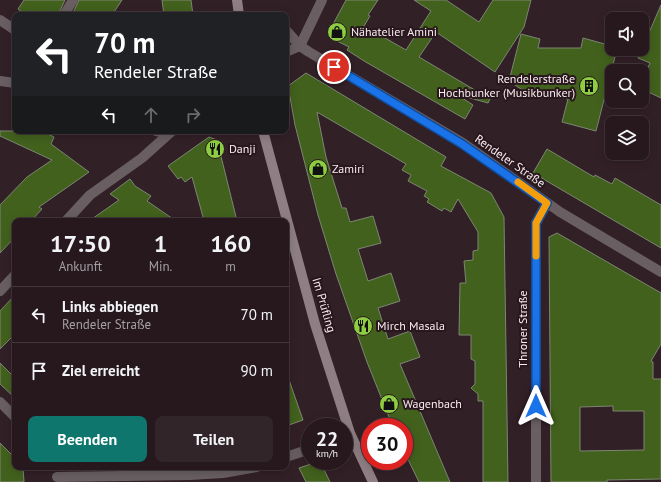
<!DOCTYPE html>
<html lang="de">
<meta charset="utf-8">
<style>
:root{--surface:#26181d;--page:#32252a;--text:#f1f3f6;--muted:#a4a0a4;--line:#42373b;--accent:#0f766e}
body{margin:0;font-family:"PT Sans",sans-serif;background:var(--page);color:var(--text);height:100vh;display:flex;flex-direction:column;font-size:15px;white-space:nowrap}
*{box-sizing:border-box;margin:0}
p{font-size:13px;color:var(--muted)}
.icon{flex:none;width:22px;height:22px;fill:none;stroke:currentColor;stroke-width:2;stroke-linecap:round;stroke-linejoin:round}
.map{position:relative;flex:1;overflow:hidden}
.side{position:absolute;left:12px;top:218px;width:277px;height:252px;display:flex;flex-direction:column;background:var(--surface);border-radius:8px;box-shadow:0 2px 10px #0003,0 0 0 1px var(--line)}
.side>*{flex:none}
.hud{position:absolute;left:12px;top:12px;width:277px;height:122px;border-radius:8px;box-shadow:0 2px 10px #0003,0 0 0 1px var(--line);background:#202124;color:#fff;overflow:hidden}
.buttons{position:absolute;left:605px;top:12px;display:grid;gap:8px}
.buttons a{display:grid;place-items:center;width:44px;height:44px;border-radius:8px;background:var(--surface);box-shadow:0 2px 10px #0003,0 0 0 1px var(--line);font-size:20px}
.speed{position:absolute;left:301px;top:418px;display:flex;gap:8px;font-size:20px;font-weight:700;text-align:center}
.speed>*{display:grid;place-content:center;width:52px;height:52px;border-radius:50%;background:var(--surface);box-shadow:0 2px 10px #0003,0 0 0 1px var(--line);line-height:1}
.speed small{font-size:10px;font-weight:400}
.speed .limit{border:6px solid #d22;background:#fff;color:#111}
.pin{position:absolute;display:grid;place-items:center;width:34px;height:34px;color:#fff;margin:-17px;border:2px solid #fff;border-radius:50%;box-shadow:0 1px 4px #0007}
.me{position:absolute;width:44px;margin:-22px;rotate:0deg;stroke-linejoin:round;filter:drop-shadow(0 0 3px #0008)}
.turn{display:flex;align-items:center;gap:14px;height:84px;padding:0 16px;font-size:18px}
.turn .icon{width:52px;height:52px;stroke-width:2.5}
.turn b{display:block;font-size:28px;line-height:34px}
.lanes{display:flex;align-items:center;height:38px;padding:0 16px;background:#0003;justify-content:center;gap:20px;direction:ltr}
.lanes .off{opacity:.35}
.eta{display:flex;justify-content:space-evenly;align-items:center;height:68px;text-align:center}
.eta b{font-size:24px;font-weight:600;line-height:28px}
.button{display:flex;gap:8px;margin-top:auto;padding:8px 16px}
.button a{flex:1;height:46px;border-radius:8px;background:var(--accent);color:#fff;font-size:16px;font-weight:600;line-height:46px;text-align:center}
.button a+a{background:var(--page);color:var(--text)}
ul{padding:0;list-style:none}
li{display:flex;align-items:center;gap:12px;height:56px;padding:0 16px;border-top:1px solid var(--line)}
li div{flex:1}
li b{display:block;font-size:15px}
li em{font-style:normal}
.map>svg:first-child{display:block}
.building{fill:#42611d;stroke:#7c8673;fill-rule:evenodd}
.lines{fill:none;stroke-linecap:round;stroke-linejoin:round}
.minor{stroke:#695f63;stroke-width:10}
.secondary{stroke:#8f7f85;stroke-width:10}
.route-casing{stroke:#114b97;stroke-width:10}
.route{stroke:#1a73e8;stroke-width:7}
.slow{stroke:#f59e0b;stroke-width:7}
.labels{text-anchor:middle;stroke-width:4;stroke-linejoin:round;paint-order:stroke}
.poi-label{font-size:12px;fill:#faedf1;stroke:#28171d;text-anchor:start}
.street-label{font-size:12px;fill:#faedf1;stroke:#28171d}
</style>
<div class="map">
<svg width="661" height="482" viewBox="0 0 661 482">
<rect width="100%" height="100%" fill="#322027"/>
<g class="building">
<polygon points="24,0 65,0 58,15 26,15 18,9"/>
<polygon points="79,0 122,0 112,15 72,15"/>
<polygon points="162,0 191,0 193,15 164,15"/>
<polygon points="346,0 378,0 368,15 370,16 364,26 406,50 431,11 414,0 446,0 479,22 493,0 531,0 524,27 495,72 436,32 419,57 490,99 488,103 456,94 473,105 465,119 364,61 347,50 349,47 331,38 330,30"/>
<polygon points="661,5 661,98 642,89 642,81 650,63 638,58"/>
<polygon points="521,34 540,39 538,48 581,48 583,38 612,46 612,49 617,49 596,131 562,122 568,99 524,91 509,81"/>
<polygon points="306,73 446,157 441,166 491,193 504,217 508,482 483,482 483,401 478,401 478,394 471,388 475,384 475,361 471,359 471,335 459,335 460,283 466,283 464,261 473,260 473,251 478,250 478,232 458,199 451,212 444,208 442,211 427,202 429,199 424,196 427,191 408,181 411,175 402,170 406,164 317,112 326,157 342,208 346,208 350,222 373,216 381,243 358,249 368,281 391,273 400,301 378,308 388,339 410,331 420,357 400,364 450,482 419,482 404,451 404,427 393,427 367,362 336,274 318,215 295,125 288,86"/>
<polygon points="0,131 42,131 54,137 51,144 89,172 39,207 42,209 31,221 15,221 15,237 0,253 0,205 27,177 52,160 0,136"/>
<polygon points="209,137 217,140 237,221 206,221 203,217 192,177 185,182 181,177 178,179 168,166"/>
<polygon points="547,149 594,177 595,175 612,184 615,178 661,205 661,248 533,173"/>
<polygon points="130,179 135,186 151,196 147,201 176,221 89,221 119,200 110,194"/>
<path d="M 557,233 L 661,293 L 661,344 L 651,361 L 653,362 L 653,379 L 661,379 L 661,479 L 607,480 L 607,482 L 551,482 L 549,237 ZM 613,406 L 613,411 L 644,411 L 644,450 L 580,451 L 580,407 Z"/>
<polygon points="15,295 15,334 0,349 0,311"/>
<polygon points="0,363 15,378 15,398 0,384"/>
<polygon points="286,377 288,377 303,420 286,426"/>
<polygon points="0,443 15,458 15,467 23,467 24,482 0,482"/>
<polygon points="320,461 330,482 306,482 299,468"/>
</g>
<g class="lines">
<g class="minor">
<polyline points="64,15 73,0"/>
<polyline points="0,20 15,30"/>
<polyline points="286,30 300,46 309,52 463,143 560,212 661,272"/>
<polyline points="286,52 300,46 322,0"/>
<polyline points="0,81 15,83"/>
<polyline points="156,131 168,133"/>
<polyline points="66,221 90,195 142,158 172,131"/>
<polyline points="0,291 15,275"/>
<polyline points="0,402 15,417"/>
<polyline points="286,457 310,449"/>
<polyline points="57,477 190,475 223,473 257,467"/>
<polyline points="536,482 536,223 547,203"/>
</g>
<g class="secondary">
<polyline points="237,0 239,15"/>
<polyline points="263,131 315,324 350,433 373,482"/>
</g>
</g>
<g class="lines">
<g class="route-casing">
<polyline id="route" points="334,67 462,144 547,203 536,223 536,406"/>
</g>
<use href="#route" class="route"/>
<polyline class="slow" points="518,182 547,203 536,223 536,256"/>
</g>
<defs>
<g id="shop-disc" transform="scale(1)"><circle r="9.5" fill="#8ecd42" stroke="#28171d"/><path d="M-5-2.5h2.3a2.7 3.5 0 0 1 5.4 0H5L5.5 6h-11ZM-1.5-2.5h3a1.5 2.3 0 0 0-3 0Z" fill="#111"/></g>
<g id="building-disc" transform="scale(1)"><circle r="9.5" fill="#8ecd42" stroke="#28171d"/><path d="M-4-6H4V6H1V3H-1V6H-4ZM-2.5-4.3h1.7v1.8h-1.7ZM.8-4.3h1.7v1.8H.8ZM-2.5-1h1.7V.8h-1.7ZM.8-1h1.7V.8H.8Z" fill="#111"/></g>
<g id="restaurant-disc" transform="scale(1)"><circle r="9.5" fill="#8ecd42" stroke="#28171d"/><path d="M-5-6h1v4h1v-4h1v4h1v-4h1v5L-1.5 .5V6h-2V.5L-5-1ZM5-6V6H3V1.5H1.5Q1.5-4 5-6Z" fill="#111"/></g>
</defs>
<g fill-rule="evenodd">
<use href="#shop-disc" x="337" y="32"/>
<use href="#building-disc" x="589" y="86"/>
<use href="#restaurant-disc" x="215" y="149"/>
<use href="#shop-disc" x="318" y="169"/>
<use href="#restaurant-disc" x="363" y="326"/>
<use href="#shop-disc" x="389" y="404"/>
</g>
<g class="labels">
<g class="poi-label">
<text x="351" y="36">Nähatelier Amini</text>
<text x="575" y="83" text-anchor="end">Rendelerstraße<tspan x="575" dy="14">Hochbunker (Musikbunker)</tspan></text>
<text x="229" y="153">Danji</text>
<text x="332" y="173">Zamiri</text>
<text x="377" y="330">Mirch Masala</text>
<text x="403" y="408">Wagenbach</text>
</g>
<g class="street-label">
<text transform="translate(510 161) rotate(35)" y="4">Rendeler Straße</text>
<text transform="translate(324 305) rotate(74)" y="4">Im Prüfling</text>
<text transform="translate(523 329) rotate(-90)" y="4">Throner Straße</text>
</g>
</g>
</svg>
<div class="buttons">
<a><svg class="icon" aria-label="sound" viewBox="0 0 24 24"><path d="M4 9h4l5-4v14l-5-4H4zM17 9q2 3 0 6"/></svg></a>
<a><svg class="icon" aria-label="search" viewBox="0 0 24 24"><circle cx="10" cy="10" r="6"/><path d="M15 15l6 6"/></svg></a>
<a><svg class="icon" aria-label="layers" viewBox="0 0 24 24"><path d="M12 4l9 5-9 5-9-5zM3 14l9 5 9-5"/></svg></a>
</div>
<div class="speed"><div>22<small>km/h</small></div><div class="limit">30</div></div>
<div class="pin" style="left:334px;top:67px;background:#d93025"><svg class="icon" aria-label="arrive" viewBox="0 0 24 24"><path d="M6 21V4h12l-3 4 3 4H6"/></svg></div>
<svg class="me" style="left:536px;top:406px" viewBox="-20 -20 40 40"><path d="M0-17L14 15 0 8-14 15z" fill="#1a73e8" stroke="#fff" stroke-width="4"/></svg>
<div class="hud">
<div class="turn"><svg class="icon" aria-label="left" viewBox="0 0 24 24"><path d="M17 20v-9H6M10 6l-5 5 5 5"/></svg><div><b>70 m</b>Rendeler Straße</div></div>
<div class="lanes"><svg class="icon" aria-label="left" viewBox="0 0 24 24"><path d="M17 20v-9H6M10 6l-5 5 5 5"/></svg><svg class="icon off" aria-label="ahead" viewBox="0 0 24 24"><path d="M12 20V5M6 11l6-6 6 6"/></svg><svg class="icon off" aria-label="right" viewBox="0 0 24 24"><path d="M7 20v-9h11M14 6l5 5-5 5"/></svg></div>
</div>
<section class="side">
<div class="eta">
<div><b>17:50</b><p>Ankunft</p></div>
<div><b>1</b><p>Min.</p></div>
<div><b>160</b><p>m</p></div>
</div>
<ul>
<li><svg class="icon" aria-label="left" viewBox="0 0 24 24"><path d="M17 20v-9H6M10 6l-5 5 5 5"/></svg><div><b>Links abbiegen</b><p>Rendeler Straße</p></div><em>70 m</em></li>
<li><svg class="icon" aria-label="arrive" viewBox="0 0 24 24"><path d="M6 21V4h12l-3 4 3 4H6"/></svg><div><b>Ziel erreicht</b></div><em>90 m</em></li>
</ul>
<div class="button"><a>Beenden</a><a>Teilen</a></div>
</section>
</div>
